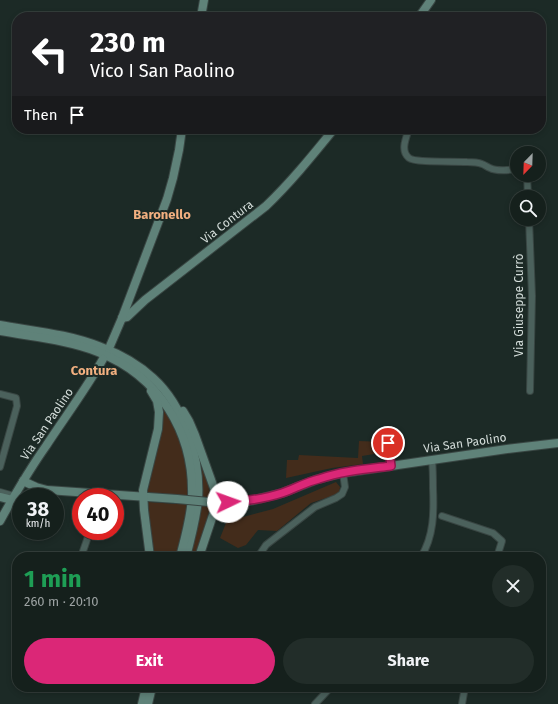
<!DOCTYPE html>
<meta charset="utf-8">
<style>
:root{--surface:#15201c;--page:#222d29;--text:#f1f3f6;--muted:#9da3a3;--line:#343e3b;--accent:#db2777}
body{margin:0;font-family:"Fira Sans",sans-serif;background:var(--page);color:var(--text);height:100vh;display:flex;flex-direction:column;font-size:15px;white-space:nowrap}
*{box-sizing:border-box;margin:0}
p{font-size:13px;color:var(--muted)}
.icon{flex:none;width:22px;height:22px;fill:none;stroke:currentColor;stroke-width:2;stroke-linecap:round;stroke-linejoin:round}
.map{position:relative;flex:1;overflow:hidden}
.side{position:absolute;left:12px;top:552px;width:534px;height:140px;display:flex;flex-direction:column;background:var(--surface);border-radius:16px;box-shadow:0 2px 6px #0003,0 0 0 1px var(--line)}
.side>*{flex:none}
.hud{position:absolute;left:12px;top:12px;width:534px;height:122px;border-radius:16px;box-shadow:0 2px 6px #0003,0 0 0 1px var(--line);background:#202124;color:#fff;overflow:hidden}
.needle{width:26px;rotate:203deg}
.controls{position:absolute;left:510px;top:146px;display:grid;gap:8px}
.controls a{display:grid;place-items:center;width:36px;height:36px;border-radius:50%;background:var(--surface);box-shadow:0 2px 6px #0003,0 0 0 1px var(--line);font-size:20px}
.speed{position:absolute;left:12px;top:488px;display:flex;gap:8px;font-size:20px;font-weight:700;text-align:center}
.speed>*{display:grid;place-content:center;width:52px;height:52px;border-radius:50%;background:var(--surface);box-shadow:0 2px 6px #0003,0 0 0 1px var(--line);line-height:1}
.speed small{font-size:10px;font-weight:400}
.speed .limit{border:6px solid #d22;background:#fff;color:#111}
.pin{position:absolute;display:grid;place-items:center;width:34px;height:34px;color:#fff;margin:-17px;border:2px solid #fff;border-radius:50%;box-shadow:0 1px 4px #0007}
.me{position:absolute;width:44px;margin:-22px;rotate:87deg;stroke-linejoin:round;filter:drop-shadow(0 0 3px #0008)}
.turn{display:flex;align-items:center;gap:14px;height:84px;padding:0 12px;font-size:18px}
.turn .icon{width:52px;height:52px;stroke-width:2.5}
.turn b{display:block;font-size:28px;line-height:34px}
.then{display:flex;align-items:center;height:38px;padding:0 12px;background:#0003;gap:8px;font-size:15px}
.round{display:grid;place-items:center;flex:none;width:42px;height:42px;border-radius:21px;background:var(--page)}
.head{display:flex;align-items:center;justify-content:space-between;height:68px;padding:0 12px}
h1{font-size:24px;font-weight:700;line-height:30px;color:#1e9e55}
.cta{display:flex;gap:8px;margin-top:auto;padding:8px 12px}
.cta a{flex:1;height:46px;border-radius:24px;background:var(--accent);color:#fff;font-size:16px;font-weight:700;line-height:46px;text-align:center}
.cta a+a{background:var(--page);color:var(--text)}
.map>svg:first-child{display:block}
.green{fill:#432c1b}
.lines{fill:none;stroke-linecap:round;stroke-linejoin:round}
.street-casing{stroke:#394643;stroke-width:8}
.secondary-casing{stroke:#394643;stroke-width:10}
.street{stroke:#4b615c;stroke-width:6}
.secondary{stroke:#5f8279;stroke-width:8}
.secondary-bridge-casing{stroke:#394643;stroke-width:10;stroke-linecap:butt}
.secondary-bridge{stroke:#5f8279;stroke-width:8}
.route-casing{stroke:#8e194d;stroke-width:10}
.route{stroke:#db2777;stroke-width:7}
.labels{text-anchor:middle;stroke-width:4;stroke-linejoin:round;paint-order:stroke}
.street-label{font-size:12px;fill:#d3dcd9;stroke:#1c2a26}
.neighbourhood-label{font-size:13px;font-weight:bold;fill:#f2b080;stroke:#1c2a26}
</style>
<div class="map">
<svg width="558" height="704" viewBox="0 0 558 704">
<rect width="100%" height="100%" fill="#1c2a26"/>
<g class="green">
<path d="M 163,406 C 166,413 170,419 174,425 C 187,451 192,486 186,515 C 183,529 180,543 176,557 L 153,557 L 147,503 L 149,502 L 175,504 L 177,503 L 178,495 L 176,494 L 149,494 L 147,493 L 163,423 Z"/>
<polygon points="191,430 212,495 209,496 209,506 212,508 196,557 189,557"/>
<polygon points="359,441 384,442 385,443 386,452 362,456 363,464 332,468 286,478 287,460 298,460 299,455 358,458"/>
<polygon points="336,482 340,487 339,493 335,495 311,503 277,531 258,530 246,545 238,548 220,538 226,523 243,517 273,509"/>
</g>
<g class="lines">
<g class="street-casing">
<g id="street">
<path d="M 409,129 C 406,138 400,151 409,158 C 415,163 456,161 467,162 C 472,162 477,162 482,164 C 485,165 487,167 490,168 C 495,171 511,171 517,168"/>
<polyline points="527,175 528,197"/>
<polyline points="529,219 532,296 530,391"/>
<polyline points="0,394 16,398 17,406 0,467"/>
<polyline points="388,443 391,466"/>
<polyline points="0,492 14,496"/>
<polyline points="442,516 493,533 502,541 497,557"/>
<polyline points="81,557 90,531"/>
<polyline points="258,557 266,545 315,507 336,498 342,494 345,487 343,473"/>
<path d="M 421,557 C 434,536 434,512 433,488 C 433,479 433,469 432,460"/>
<polyline points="315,704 331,687"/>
<polyline points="462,704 465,687"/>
</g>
</g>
<g class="secondary-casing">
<g id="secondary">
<polyline points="201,17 204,0"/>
<polyline points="419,17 431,0"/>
<path d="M 122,318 L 127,317 L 145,300 L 266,206 C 291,182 312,156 334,129"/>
<path d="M 0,325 C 34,331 69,334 101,347 C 120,354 138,364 153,378 C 184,406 201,459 198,500 C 196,519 191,538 186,557"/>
<path d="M 0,331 C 32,337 68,340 98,352 C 159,376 194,432 192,497 C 191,517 185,538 180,557"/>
<polyline points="110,346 122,318 167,199 173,178 179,150 182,129"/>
<polyline points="183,411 189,421 195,435 214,488 216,502 215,509 199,557"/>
<polyline points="23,481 36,487 47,490 177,499"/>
<polyline points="0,497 12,500"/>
<polyline points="209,502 250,501 282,493 318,479 343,473 507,449 558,443"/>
<path d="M 0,521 C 14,496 29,470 46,446 C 65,417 86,389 103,359"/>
<polyline points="150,557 144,510 143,490 158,429 159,412 157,401 151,391"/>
<polyline points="142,704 146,687"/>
<polyline points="148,704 152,687"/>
</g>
</g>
<use href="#street" class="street"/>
<use href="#secondary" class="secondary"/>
<g class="secondary-bridge-casing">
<polyline id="secondary-bridge" points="177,499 209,502"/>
</g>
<use href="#secondary-bridge" class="secondary-bridge"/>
</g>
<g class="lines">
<g class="route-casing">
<path id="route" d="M 228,502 C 246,501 264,499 282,493 C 294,489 306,482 319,479 C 342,471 367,469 391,466 L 388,443"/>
</g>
<use href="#route" class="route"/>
</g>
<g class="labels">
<g class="street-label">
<text transform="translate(227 222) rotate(-38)" y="4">Via Contura</text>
<text transform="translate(519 305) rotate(-90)" y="4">Via Giuseppe Currò</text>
<text transform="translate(47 424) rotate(-56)" y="4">Via San Paolino</text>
<text transform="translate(465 443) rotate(-8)" y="4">Via San Paolino</text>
</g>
<g class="neighbourhood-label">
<text x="162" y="219">Baronello</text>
<text x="94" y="375">Contura</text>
</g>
</g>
</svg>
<div class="controls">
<a><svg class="needle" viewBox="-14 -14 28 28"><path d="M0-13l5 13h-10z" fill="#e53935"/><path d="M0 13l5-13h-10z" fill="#9da3a3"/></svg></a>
<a><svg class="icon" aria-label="search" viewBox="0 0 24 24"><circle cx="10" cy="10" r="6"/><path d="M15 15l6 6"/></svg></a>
</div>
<div class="speed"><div>38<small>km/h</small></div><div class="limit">40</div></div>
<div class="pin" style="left:388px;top:443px;background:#d93025"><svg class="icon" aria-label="arrive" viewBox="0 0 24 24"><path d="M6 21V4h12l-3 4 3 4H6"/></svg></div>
<svg class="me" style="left:228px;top:502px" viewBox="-20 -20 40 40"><circle r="19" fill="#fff"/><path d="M0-13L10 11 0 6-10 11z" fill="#db2777"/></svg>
<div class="hud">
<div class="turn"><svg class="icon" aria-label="left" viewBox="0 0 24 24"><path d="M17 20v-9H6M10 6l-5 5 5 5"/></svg><div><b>230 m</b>Vico I San Paolino</div></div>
<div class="then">Then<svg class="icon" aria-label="arrive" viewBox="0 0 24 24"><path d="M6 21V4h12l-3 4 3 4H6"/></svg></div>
</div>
<section class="side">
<div class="head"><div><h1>1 min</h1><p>260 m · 20:10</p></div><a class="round"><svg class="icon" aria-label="close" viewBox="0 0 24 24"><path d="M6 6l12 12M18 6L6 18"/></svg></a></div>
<div class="cta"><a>Exit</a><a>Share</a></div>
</section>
</div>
